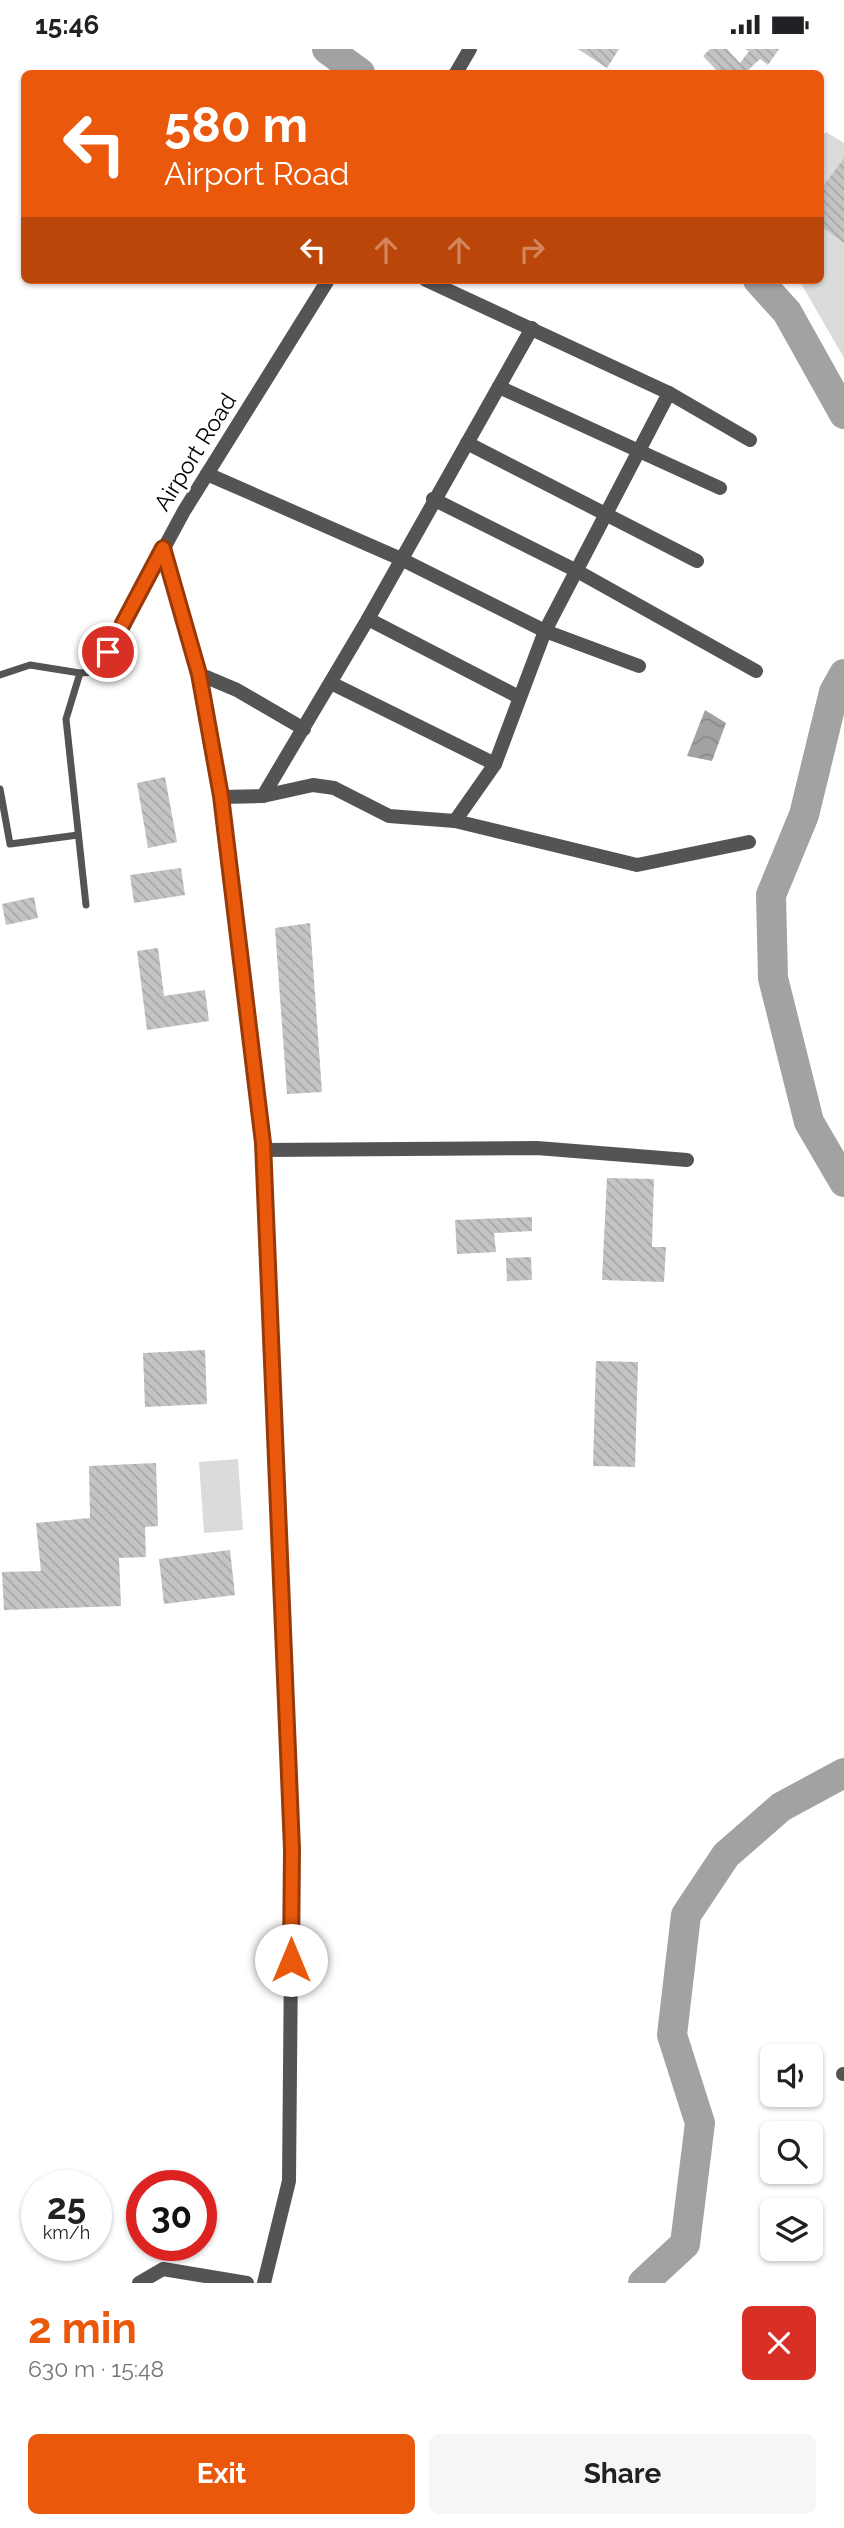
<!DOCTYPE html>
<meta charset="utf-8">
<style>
:root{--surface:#fff;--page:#f6f6f6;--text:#202124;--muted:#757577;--accent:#ea580c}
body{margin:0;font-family:Raleway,sans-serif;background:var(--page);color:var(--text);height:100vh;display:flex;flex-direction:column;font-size:26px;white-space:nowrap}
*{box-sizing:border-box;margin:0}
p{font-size:23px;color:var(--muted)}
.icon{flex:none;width:38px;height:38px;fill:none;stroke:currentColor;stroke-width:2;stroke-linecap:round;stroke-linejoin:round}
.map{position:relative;height:2234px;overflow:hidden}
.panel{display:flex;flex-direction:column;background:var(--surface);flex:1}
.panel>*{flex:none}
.guide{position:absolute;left:21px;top:21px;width:803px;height:214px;border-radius:10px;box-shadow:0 2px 5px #0004;background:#ea580c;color:#fff;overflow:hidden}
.buttons{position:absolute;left:760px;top:1995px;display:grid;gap:14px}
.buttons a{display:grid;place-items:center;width:63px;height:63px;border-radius:10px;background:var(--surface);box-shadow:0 2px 5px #0004;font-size:35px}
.speed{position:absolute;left:21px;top:2121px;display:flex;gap:14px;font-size:35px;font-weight:700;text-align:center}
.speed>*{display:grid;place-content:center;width:91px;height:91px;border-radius:50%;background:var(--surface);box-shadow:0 2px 5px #0004;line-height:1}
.speed small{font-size:18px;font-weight:400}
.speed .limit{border:10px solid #d22;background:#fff;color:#111}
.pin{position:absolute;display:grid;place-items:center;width:60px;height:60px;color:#fff;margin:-30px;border:4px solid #fff;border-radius:50%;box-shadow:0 2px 7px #0007}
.me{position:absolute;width:77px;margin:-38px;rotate:0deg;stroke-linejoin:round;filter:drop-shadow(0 0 5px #0008)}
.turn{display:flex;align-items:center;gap:24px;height:147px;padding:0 28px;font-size:32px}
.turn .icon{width:91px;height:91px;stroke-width:2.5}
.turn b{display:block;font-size:49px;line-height:60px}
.lanes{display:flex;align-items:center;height:66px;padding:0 28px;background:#0003;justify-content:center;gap:35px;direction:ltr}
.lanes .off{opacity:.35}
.round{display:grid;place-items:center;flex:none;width:74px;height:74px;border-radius:10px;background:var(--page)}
.summary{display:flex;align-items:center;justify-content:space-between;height:119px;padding:0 28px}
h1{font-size:42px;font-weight:700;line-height:52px;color:var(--accent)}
.primary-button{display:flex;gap:14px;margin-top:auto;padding:14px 28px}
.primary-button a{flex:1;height:80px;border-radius:10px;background:var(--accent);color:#fff;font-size:28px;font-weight:700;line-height:80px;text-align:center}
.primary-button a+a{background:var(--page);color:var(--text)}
.status{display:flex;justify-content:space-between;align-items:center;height:49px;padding:0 35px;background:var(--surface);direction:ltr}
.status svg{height:19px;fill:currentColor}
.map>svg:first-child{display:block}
.green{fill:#dbdbdb}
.water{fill:url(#water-waves)}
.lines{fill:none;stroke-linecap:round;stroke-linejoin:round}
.river{stroke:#a2a2a2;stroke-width:30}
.building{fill:url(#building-back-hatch)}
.service{stroke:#545454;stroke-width:7}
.minor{stroke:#545454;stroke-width:14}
.route-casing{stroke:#983908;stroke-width:18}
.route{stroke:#ea580c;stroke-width:12}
.labels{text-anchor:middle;stroke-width:6;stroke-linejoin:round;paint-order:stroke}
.street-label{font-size:23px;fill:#000;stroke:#fff}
</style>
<div class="status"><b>15:46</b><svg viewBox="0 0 49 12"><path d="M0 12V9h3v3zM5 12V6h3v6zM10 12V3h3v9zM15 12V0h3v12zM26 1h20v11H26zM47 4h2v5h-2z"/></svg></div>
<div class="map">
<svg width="844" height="2234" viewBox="0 0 844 2234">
<defs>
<pattern id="water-waves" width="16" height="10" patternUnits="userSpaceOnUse" patternTransform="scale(1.75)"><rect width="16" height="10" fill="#a2a2a2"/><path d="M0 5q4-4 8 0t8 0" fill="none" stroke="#8a8a8a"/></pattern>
<pattern id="building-back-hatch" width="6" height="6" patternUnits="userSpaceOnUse" patternTransform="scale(1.75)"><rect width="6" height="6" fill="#c4c4c4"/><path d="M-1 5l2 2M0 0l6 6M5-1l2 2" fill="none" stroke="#a7a7a7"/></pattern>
</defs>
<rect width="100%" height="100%" fill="#fff"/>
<g class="green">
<polygon points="826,83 844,94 844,309 799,231 821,231 821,90"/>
<polygon points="238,1410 243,1481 204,1484 199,1413"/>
</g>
<polygon class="water" points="705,661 726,674 712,712 687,707"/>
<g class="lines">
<g class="river">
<polyline points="327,0 360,24"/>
<polyline points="758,231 787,263 844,365"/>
<polyline points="844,625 834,643 804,766 771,846 773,929 809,1073 844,1133"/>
<polyline points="643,2234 685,2195 700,2074 672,1986 686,1866 726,1806 781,1758 844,1724"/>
</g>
</g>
<g class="building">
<polygon points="578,0 619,0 607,19"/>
<polygon points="710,0 727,0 740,14 749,2 745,0 779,0 768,16 760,10 747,22 750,24 719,24 703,7"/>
<polygon points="844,109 844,194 821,177 821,140"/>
<polygon points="165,728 177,793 148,799 137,734"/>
<polygon points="181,819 185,846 134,854 130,826"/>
<polygon points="34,848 38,869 6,876 2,855"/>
<polygon points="310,874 322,1043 287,1045 275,879"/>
<polygon points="158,899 164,947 205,941 209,972 147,981 137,902"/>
<polygon points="607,1129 654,1130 652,1198 666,1198 664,1233 602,1231"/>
<polygon points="532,1168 532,1182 494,1184 496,1203 457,1205 455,1171"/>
<polygon points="531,1208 532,1231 507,1232 506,1209"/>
<polygon points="205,1301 207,1355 145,1358 143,1304"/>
<polygon points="596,1312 638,1313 635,1418 593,1417"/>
<polygon points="156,1414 158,1477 145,1478 146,1508 119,1509 121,1557 4,1561 2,1523 41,1522 36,1474 90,1469 89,1417"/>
<polygon points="230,1501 235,1546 164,1555 159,1510"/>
</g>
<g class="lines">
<g class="service">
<polyline points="80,624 66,670 86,856"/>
<polyline points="0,626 30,616 80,624 94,623 108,603"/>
<polyline points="0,740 10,795 78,786"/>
</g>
<g class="minor">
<polyline points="456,24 470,0"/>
<polyline points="426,231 669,344 750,391"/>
<polyline points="499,338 720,439"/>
<polyline points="467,394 697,512"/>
<polyline points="207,425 401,510 545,582 639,617"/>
<polyline points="433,450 577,522 756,622"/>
<polyline points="163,499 199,625 221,748 263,1094 292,1800 289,2132 264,2234"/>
<polyline points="368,570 519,648"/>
<polyline points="108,603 184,462 328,231"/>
<polyline points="199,625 237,641 304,680"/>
<polyline points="331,634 495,715"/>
<polyline points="263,747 368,570 532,279"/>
<polyline points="221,748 263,747 313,736 334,739 389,767 455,772 637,816 749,793"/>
<polyline points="455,772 495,715 545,582 669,344"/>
<polyline points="263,1101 537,1099 687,1111"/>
<polyline points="843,2025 844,2025"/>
<polyline points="139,2234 163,2220 247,2234"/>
</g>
</g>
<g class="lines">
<g class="route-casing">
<polyline id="route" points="108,603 163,499 199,625 221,747 263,1094 292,1800 291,1911"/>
</g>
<use href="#route" class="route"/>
</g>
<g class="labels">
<g class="street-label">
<text transform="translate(195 403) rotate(-58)" y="8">Airport Road</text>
</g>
</g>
</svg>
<div class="buttons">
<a><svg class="icon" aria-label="sound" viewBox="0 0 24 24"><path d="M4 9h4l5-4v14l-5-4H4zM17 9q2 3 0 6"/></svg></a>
<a><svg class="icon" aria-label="search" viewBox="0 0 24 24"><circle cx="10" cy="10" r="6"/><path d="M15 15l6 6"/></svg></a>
<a><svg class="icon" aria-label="layers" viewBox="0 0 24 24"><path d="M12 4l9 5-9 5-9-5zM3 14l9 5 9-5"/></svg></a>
</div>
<div class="speed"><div>25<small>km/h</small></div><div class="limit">30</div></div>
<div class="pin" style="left:108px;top:603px;background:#d93025"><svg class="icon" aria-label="arrive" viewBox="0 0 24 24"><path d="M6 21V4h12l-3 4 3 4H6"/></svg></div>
<svg class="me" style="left:291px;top:1911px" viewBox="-20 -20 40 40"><circle r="19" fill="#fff"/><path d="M0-13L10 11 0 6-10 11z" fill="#ea580c"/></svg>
<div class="guide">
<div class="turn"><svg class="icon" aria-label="left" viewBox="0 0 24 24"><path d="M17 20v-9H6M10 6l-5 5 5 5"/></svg><div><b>580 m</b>Airport Road</div></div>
<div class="lanes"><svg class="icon" aria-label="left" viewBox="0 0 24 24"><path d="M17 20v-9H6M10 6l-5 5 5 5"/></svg><svg class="icon off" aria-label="ahead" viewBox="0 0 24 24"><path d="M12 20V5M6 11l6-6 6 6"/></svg><svg class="icon off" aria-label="ahead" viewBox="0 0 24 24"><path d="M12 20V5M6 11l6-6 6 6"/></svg><svg class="icon off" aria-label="right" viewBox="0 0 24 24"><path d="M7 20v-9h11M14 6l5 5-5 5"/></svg></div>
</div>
</div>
<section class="panel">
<div class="summary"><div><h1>2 min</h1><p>630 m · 15:48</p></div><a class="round" style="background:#d93025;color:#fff"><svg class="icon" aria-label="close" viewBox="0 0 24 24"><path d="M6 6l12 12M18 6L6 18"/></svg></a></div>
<div class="primary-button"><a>Exit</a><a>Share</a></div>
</section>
